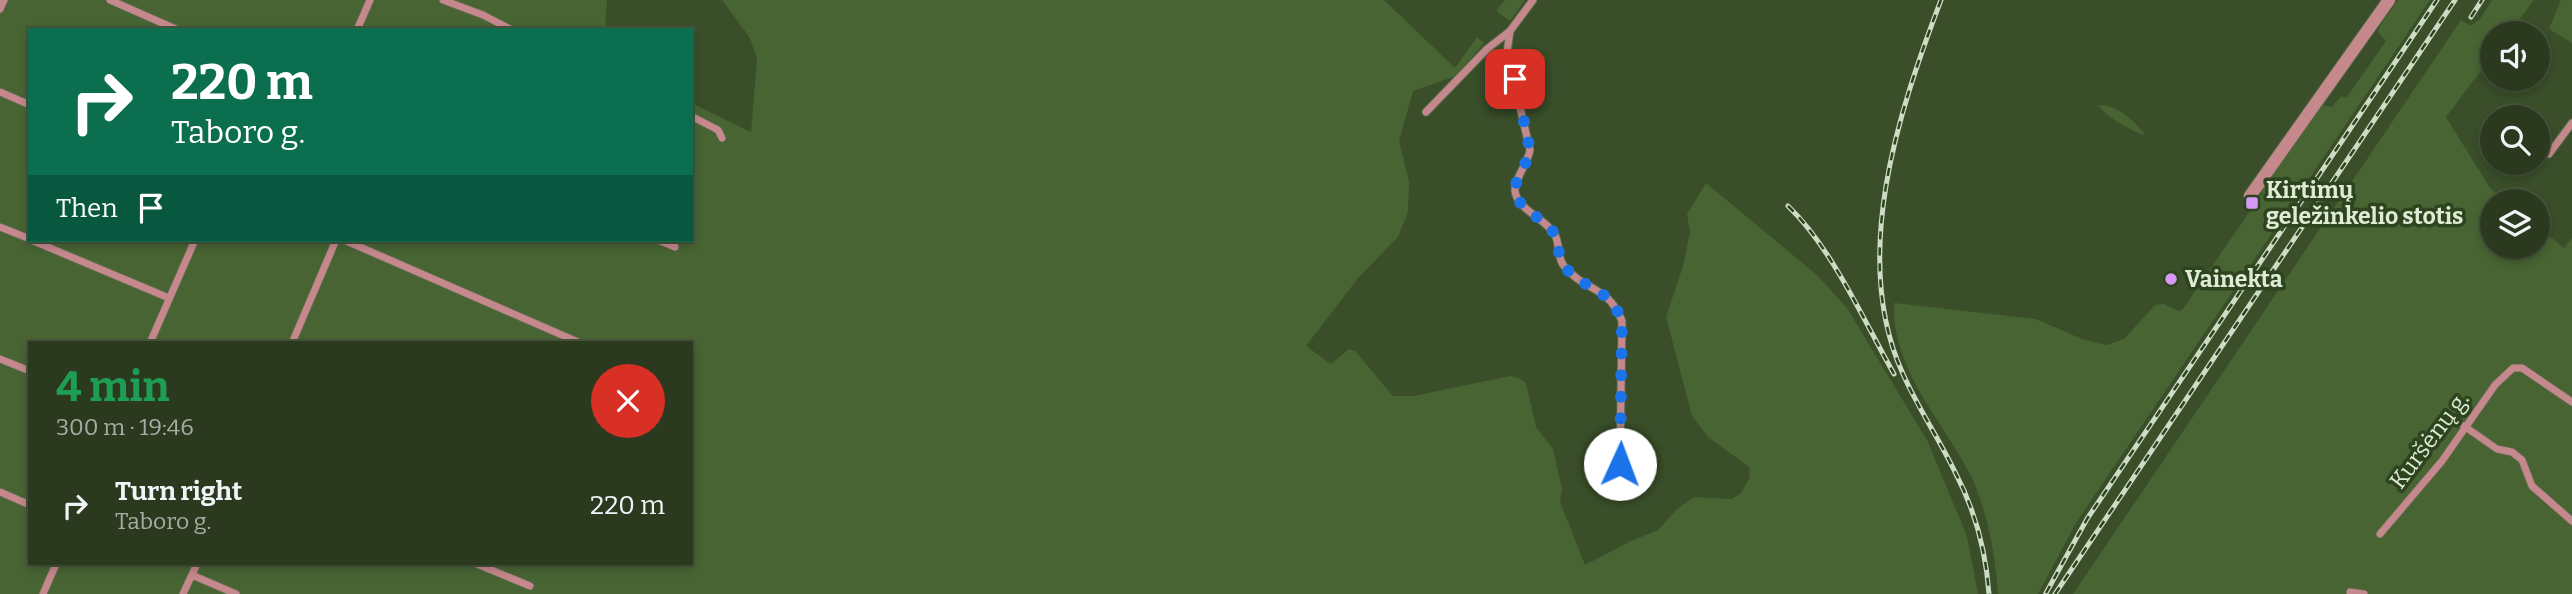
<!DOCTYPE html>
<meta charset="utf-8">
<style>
:root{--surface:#2b3a1f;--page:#334128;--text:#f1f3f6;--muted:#a6ada4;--line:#47543d}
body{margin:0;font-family:Bitter,serif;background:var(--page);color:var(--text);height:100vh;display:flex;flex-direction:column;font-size:26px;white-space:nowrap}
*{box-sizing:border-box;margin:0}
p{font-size:23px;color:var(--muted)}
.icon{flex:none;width:38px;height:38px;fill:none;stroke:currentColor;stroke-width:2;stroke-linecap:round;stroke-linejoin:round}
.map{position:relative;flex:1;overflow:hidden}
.side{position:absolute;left:28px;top:341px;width:665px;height:224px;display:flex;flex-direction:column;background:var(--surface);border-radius:0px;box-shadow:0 4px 10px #0003,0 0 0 2px var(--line)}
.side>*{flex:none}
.hud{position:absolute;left:28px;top:28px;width:665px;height:214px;border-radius:0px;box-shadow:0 4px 10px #0003,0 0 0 2px var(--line);background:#0b6e4f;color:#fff;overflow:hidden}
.fabs{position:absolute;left:2480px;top:21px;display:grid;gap:14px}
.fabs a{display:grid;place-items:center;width:70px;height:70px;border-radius:50%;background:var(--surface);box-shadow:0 4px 10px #0003,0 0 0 2px var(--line);font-size:35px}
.pin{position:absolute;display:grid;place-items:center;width:60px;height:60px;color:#fff;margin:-30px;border-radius:14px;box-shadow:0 4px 10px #0006}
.me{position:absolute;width:77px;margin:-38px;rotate:2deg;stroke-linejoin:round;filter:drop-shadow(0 0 5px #0008)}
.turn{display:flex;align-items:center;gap:24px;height:147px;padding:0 28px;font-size:32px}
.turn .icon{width:91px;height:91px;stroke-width:2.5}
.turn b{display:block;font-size:49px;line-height:60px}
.then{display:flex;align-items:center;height:66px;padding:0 28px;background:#0003;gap:14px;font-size:26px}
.round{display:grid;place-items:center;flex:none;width:74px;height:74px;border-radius:37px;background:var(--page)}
.head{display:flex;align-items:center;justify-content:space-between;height:119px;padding:0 28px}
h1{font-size:42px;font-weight:700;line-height:52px;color:#1e9e55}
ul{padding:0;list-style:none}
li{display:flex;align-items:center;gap:21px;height:91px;padding:0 28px}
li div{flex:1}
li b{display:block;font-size:26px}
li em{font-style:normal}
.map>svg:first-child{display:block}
.green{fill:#476432;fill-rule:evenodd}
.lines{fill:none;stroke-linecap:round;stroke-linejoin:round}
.minor-casing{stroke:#576a48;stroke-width:9}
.tertiary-casing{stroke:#576a48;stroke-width:14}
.minor{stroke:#c5888d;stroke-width:7}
.tertiary{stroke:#c5888d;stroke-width:12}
.rail-casing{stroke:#cddcc5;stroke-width:5}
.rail{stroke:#2e441f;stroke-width:2.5;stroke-dasharray:8;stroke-linecap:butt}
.route{stroke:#1a73e8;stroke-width:12;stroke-dasharray:0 21.6}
.poi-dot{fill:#d89af8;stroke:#2e441f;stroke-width:2.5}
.labels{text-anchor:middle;stroke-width:7;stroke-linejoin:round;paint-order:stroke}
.poi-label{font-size:23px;font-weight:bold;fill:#deecd6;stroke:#2e441f;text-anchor:start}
.street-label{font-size:23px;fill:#deecd6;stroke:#2e441f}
</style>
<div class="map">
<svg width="2572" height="594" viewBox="0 0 2572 594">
<rect width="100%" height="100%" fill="#394e29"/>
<g class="green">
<path d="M 0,0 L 607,0 L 605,30 L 30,30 L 30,240 L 691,240 L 691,103 L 751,132 L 757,59 L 750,38 L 722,0 L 1384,0 L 1455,68 L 1477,37 L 1484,43 L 1456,76 L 1413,91 L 1399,141 L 1409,181 L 1408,212 L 1398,237 L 1359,277 L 1306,346 L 1331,364 L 1349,349 L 1355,351 L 1393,396 L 1413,396 L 1510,376 L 1519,378 L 1526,383 L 1536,427 L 1553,449 L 1562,489 L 1560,502 L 1585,565 L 1631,541 L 1658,530 L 1677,509 L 1694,497 L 1732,499 L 1741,493 L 1750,477 L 1749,467 L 1708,437 L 1692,416 L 1666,317 L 1683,266 L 1690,232 L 1687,214 L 1706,183 L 1817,275 L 1847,308 L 1927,440 L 1967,536 L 1978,594 L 0,594 ZM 30,343 L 691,343 L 691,564 L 30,564 Z"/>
<polygon points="1505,0 1525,0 1510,21 1496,11"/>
<path d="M 2398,0 L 2430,0 L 2076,523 L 2038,594 L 1998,594 C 1995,555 1988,514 1972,478 C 1944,421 1891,370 1894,303 L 2036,319 L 2082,339 L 2107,345 L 2124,339 L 2155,305 L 2164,304 L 2179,311 L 2183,309 L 2262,193 L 2260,191 L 2319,109 L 2323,105 L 2332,107 L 2341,96 L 2346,98 L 2386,41 L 2378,32 L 2379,27 Z"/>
<polygon points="2492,0 2534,0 2509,33 2492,33 2492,56 2446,117 2490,188 2507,201 2492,201 2492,247 2538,247 2538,226 2564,248 2572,238 2572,594 2073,594 2461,20 2471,26 2480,19"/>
<polygon points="2561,0 2572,0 2572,43 2549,29"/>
<path d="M 2099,105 C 2119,105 2135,122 2146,136 C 2134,132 2103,116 2099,105 Z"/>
</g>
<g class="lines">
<g class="minor-casing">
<g id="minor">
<polyline points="110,0 178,30"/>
<polyline points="443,0 483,15 512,30"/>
<polyline points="0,9 4,0"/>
<polyline points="357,30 370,0"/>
<path d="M 1510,31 L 1507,52 L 1530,150 C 1528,163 1514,180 1515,191 C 1517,210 1547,219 1555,235 C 1560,244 1557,258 1564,266 C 1585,292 1608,285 1622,321 L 1620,464"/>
<polyline points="0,92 30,105"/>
<polyline points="1426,112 1487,49 1510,31 1533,0"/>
<polyline points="691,116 718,130 722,138"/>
<polyline points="2549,154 2572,123"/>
<polyline points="0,227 30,239"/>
<polyline points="31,240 169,298"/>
<polyline points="344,240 578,342"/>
<polyline points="658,240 675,247"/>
<polyline points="150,343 195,240"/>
<polyline points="292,343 336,240"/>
<polyline points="0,359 30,371"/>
<polyline points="2464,426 2497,449 2512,452 2522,460 2532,486 2572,521"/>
<polyline points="0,492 30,505"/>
<polyline points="2380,534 2442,461 2495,385 2513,368 2522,368 2572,402"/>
<polyline points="477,564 530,586"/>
<polyline points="192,575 236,594"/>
<polyline points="2350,592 2364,594"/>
<polyline points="43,594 56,564"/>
<polyline points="183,594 197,564"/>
</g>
</g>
<g class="tertiary-casing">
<polyline id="tertiary" points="2250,196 2389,0"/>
</g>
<use href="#minor" class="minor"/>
<use href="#tertiary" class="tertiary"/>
<g class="rail-casing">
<g id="rail">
<path d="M 1941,0 C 1898,113 1850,258 1903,374 C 1918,408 1939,439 1955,472 C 1975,510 1986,552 1989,594"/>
<polyline points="2471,17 2482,0"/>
<path d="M 1788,206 C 1832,248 1864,321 1894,374"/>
<polyline points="2046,593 2087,519 2437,0"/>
<polyline points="2055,594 2455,0"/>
</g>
</g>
<use href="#rail" class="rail"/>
</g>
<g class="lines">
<path class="route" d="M 1515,79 L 1530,150 C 1528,163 1514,180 1515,191 C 1517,210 1547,219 1555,235 C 1560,245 1557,258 1564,266 C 1585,292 1608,285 1622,321 L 1620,464"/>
</g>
<g class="poi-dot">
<rect x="2245" y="196" width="14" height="14" rx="3.5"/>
<circle cx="2171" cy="279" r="7"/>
</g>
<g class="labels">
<g class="poi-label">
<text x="2266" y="198">Kirtimų<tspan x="2266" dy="26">geležinkelio stotis</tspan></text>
<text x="2185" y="287">Vainekta</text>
</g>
<g class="street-label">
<text transform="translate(2429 440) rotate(-53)" y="8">Kuršėnų g.</text>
</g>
</g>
</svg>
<div class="fabs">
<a><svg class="icon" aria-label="sound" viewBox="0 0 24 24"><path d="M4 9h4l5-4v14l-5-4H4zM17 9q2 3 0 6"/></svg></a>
<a><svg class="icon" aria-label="search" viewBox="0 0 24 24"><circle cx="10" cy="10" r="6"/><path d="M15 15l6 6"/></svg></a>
<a><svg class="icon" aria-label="layers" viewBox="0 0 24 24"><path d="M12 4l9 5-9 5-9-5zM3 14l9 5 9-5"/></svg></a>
</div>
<div class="pin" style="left:1515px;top:79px;background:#d93025"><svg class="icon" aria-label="arrive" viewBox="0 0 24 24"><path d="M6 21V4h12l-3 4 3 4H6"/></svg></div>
<svg class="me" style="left:1620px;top:464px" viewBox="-20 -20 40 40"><circle r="19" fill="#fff"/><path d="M0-13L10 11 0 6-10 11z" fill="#1a73e8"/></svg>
<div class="hud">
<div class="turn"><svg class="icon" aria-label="right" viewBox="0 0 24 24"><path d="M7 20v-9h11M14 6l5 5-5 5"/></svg><div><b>220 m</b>Taboro g.</div></div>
<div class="then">Then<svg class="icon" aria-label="arrive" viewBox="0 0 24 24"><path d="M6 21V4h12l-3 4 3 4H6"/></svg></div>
</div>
<section class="side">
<div class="head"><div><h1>4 min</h1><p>300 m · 19:46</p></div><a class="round" style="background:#d93025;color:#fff"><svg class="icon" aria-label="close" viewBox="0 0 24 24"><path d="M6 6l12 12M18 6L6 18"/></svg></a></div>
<ul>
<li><svg class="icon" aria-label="right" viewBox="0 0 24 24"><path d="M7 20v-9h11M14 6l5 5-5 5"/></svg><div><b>Turn right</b><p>Taboro g.</p></div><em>220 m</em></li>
</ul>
</section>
</div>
